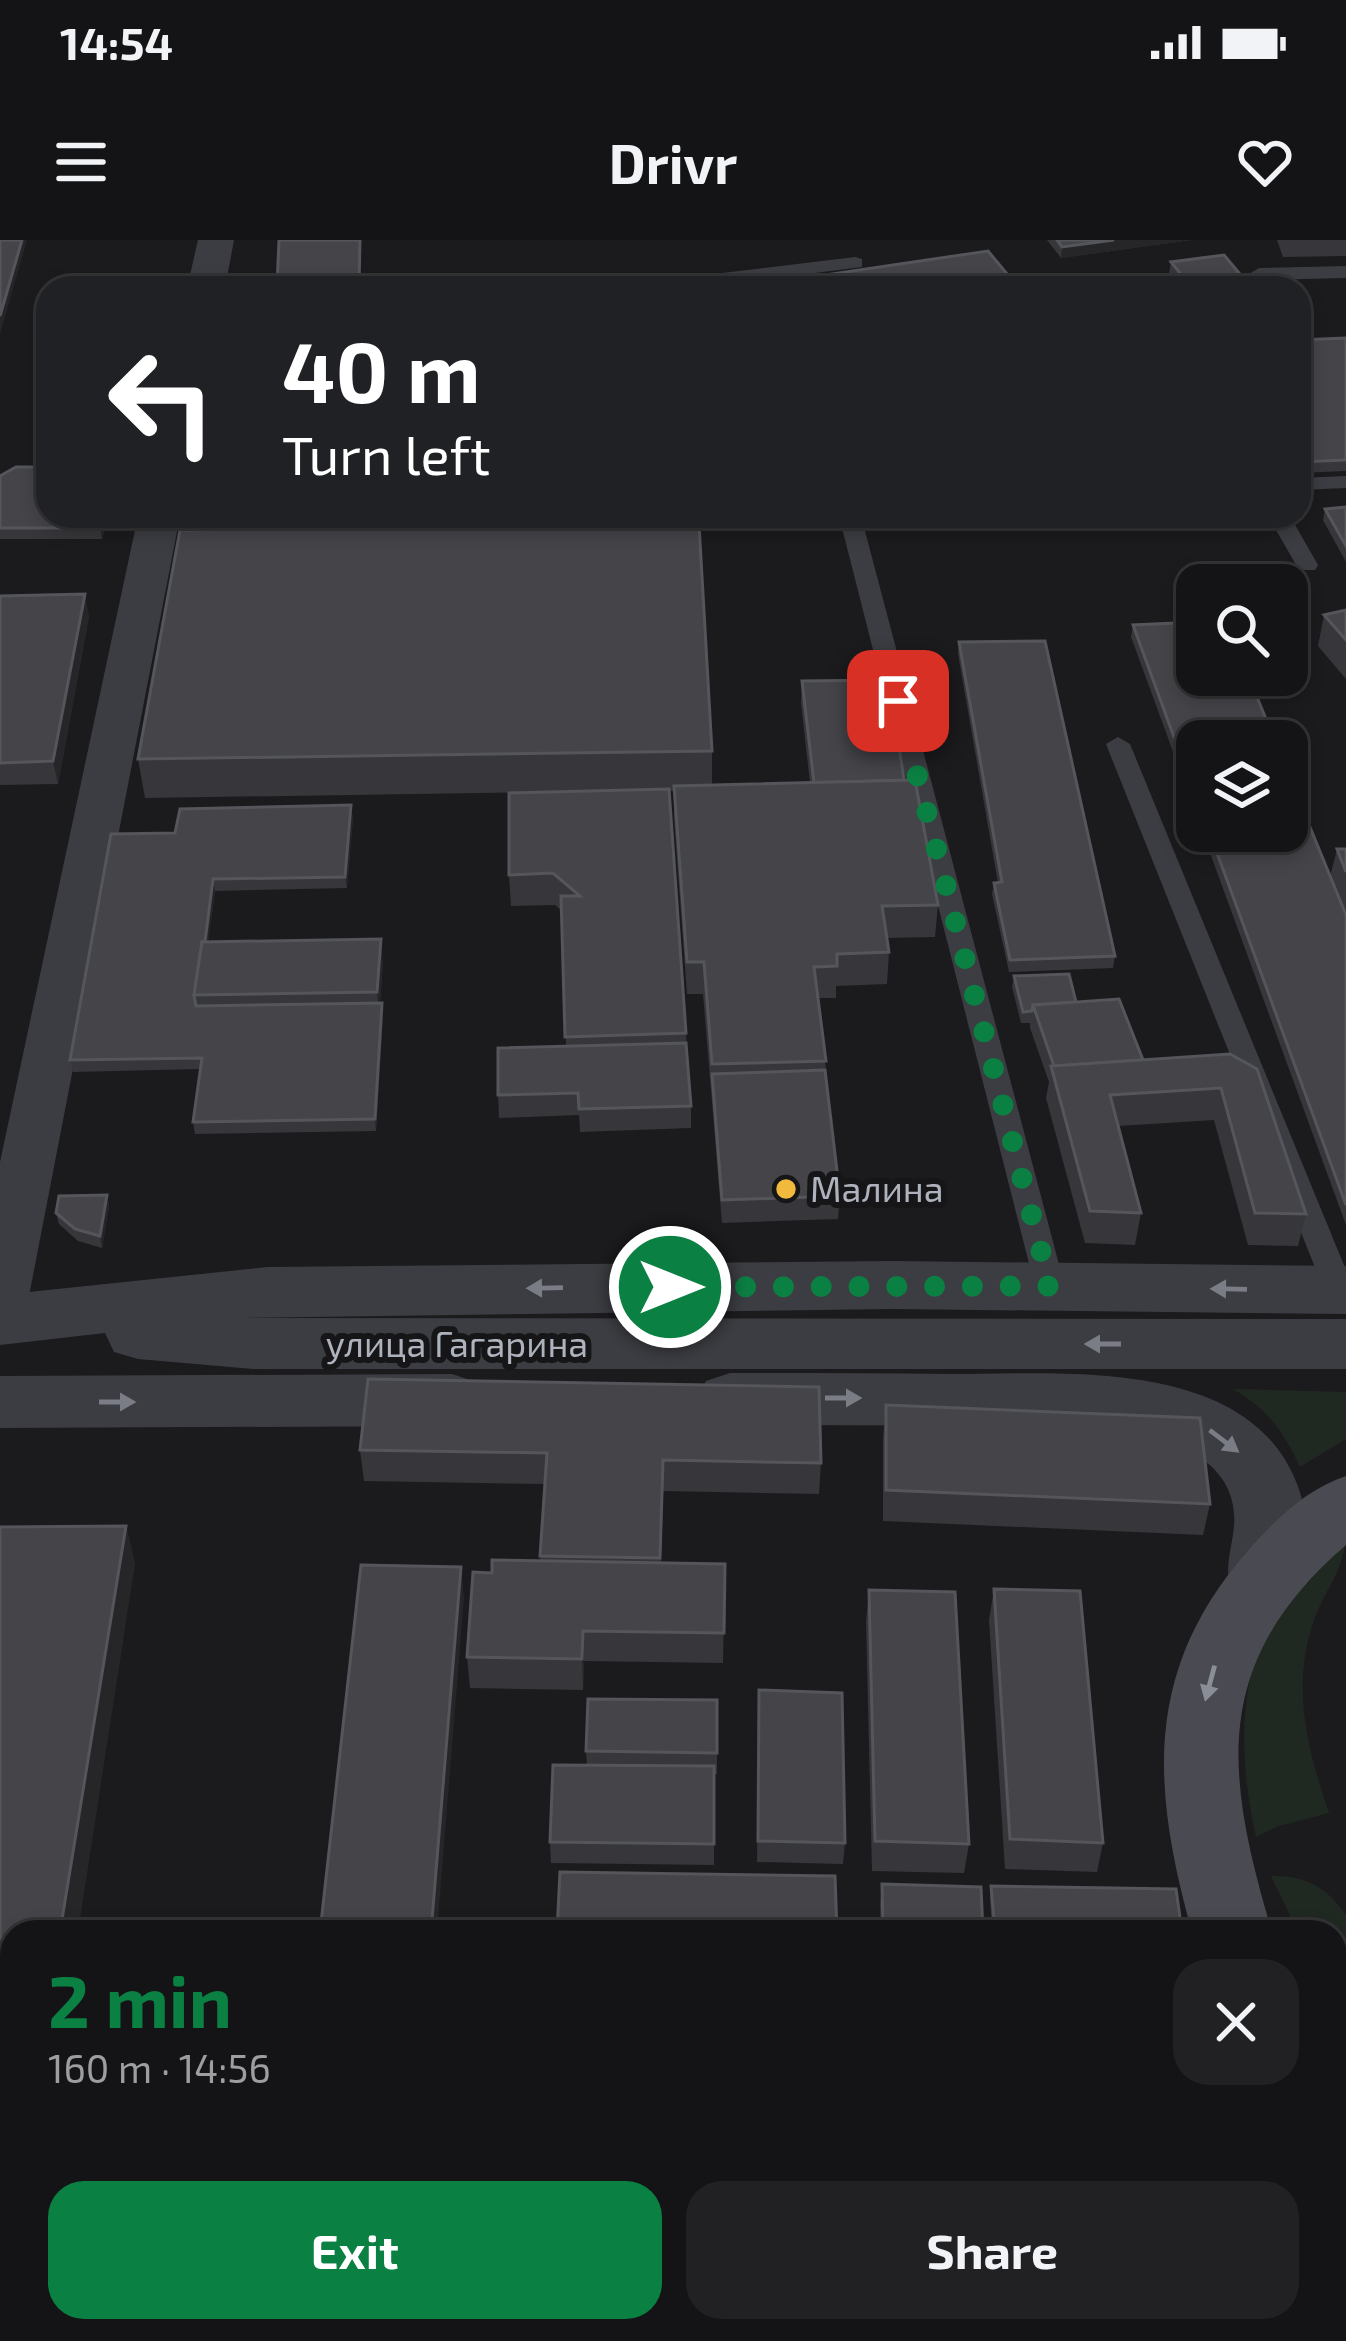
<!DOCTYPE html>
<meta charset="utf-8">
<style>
:root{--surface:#141416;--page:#212123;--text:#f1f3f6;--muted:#9d9ea1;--line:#333335;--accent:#0b8043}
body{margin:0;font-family:"Exo 2",sans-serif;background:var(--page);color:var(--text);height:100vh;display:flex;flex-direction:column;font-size:45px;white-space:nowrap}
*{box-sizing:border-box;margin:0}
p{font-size:39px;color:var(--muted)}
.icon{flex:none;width:66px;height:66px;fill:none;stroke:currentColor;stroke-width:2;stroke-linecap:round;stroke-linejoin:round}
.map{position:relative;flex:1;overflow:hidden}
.panel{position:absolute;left:0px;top:1680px;width:1347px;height:423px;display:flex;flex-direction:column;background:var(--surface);border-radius:36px 36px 0 0;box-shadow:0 6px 18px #0003,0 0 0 3px var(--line)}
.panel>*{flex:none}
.guide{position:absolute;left:36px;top:36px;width:1275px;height:252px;border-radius:36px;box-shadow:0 6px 18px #0003,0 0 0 3px var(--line);background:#202124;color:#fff;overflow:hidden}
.tools{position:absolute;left:1176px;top:324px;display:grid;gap:24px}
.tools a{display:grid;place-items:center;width:132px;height:132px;border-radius:24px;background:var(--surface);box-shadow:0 6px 18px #0003,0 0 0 3px var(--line);font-size:60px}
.pin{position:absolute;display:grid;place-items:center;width:102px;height:102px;color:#fff;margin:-51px;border-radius:24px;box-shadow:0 6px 18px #0006}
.me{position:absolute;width:132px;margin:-66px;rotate:90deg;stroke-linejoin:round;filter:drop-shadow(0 0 9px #0008)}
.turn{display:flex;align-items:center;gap:42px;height:252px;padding:0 48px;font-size:54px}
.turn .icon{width:156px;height:156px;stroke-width:2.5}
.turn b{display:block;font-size:84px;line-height:102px}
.round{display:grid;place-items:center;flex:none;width:126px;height:126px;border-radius:36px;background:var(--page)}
.summary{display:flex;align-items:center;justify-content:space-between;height:204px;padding:0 48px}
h1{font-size:72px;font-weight:700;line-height:90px;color:var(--accent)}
.button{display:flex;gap:24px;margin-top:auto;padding:24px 48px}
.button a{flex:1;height:138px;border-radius:36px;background:var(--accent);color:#fff;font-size:48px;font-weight:700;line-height:138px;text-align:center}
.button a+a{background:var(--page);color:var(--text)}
.status{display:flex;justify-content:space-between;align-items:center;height:84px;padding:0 60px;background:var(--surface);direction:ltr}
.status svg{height:33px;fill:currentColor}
header{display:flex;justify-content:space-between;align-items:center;height:156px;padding:0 48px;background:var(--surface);font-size:54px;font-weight:700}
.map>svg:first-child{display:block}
.green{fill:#202822}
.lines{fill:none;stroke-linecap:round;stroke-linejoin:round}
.service{fill:#3c3d42;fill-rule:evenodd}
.minor{fill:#3c3d42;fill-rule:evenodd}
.tertiary{fill:#3c3d42;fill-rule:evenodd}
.secondary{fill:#4a4b52;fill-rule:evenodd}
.wall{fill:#37373b}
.shaded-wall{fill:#262629}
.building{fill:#444449;stroke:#54565b;stroke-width:3}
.oneway{fill:#7a7d85}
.oneway2{fill:#8a8e97}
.route{stroke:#0b8043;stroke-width:21;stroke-dasharray:0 37.8}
.poi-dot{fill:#f1ba3f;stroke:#161618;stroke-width:4.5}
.labels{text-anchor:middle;stroke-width:12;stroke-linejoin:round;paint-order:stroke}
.poi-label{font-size:36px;fill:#adb2bc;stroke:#161618;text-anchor:start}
.street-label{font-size:36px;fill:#adb2bc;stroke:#161618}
</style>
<div class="status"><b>14:54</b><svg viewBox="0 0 49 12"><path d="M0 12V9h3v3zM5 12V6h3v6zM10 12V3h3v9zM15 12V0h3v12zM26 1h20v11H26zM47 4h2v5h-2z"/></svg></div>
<header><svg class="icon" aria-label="menu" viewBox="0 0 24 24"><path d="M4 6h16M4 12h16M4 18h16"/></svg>Drivr<svg class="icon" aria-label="heart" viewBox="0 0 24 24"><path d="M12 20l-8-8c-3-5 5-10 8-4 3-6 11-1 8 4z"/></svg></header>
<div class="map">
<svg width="1346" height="2101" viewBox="0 0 1346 2101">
<rect width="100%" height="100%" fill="#1b1b1d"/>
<g class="green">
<path d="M 1233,1149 L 1346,1152 L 1346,1199 L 1300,1227 C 1283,1191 1268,1170 1233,1149 Z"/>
<path d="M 1346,1289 C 1346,1331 1326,1345 1313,1383 C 1291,1448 1308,1511 1329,1573 L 1279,1586 L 1256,1597 C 1238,1516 1236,1433 1282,1359 C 1298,1333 1326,1311 1346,1289 Z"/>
<path d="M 1271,1636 C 1305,1635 1327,1647 1346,1675 L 1346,1763 L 1335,1749 L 1335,1692 L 1298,1692 Z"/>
</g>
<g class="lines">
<g class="service">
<polygon points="855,17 862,19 862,27 696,48 637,48 647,42"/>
<polygon points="1346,26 1346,38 1259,40 1249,34 1259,28"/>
<polygon points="1346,236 1346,248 1299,250 1299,238"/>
<polygon points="839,276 861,276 1065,1047 1061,1055 1039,1055 1035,1047"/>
<polygon points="1268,276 1290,276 1318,325 1315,330 1299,330"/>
<polygon points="1118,497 1130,504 1346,1030 1346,1059 1328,1058 1324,1050 1106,504"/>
</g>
<g class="minor">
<polygon points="198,0 234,0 225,48 187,48"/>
<polygon points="138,276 180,276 29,1056 20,1071 0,1077 0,922"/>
</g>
<g class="tertiary">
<polygon points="893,1021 1346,1026 1346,1074 893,1069 242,1078 1346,1079 1346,1129 253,1129 138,1119 114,1112 105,1093 0,1105 0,1055 268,1027"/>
<path d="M 730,1133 C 804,1133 878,1133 951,1134 C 1062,1134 1248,1116 1297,1244 C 1312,1281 1305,1325 1287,1360 L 1261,1368 L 1235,1360 C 1222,1333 1231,1315 1234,1286 C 1240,1216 1160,1193 1105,1186 L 730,1185 L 706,1177 L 696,1159 L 706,1141 Z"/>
<polygon points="452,1134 476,1142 486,1160 476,1178 452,1186 0,1188 0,1136"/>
</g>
<g class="secondary">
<path d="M 1346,1236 L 1346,1305 C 1210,1422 1225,1534 1272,1692 L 1192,1692 C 1151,1545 1143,1427 1252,1306 C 1278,1277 1309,1248 1346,1236 Z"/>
<polygon points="1335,1814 1346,1818 1346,1906 1335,1901"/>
</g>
</g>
<g class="wall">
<polygon points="279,0 361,0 360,48 277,48"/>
<polygon points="1047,0 1191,0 1061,18"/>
<polygon points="1277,0 1346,0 1346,16 1283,17"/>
<polygon points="1171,22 1250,48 1181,48 1169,33"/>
<polygon points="1346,98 1346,231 1299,233 1299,100"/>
<polygon points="0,236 48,276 108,276 102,299 0,299"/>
<polygon points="1346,267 1346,322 1323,280 1325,269"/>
<polygon points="587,276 658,276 588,278"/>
<polygon points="0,356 89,376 58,544 0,545"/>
<polygon points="1346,370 1346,439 1318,406 1324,375"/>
<polygon points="1133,385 1197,501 1197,577 1131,397"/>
<polygon points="959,402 1115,716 1113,728 1009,732 992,654 994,643 998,643 958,414"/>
<polygon points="802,441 904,540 938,665 935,697 887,698 889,712 887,744 836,746 836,758 818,758 840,956 838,979 722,983 703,754 687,754 674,578 674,551 669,551 691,866 691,888 580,892 579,875 499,878 498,855 566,806 562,671 555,665 511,666 509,635 548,552 145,558 138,519 712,511 712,545 810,543 801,463"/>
<polygon points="353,577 347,648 215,651 208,702 383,722 380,763 382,763 383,774 376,891 195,894 193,882 200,829 73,832 70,820 175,593"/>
<polygon points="1202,591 1287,591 1330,637 1337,609 1346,609 1346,985"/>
<polygon points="1014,736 1076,762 1143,820 1230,814 1306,974 1298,1006 1248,1005 1214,880 1118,886 1141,973 1135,1005 1085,1003 1046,858 1049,842 1030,788 1030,783 1021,783 1012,747"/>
<polygon points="107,955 109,966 102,1008 78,1001 59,984 56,973"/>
<polygon points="368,1139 821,1223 819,1254 663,1251 661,1323 725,1324 723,1423 584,1421 583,1450 470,1448 467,1417 492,1333 540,1321 545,1244 364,1241 360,1210"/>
<polygon points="886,1165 1210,1264 1203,1295 883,1281 883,1197"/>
<polygon points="126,1286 135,1324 12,1692 12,1839 0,1840 0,1287"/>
<polygon points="994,1349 1103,1603 1097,1632 1005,1629 989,1380"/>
<polygon points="869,1350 969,1604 964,1633 872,1631 866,1381"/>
<polygon points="758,1472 845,1603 843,1624 757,1622"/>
<polygon points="586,1511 717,1513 717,1534 714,1534 714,1625 551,1623 550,1602 587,1525"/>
<polygon points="882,1644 983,1692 881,1692 880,1665"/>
<polygon points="991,1646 1182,1692 992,1692 990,1657"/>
<polygon points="1335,1867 1337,1877 1346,1877 1346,2054 1335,2054"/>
<polygon points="0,1895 12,1895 12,2091 0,2101"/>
</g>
<g class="shaded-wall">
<polygon points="22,0 27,0 0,94 0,76"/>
<polygon points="1114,0 1191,0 1061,18 1062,7"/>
<polygon points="1012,40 1012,48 961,48"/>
<polygon points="103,276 108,276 102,299 100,288"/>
<polygon points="85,354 89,376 58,544 53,521"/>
<polygon points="351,565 353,577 347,648 345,637"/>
<polygon points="213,639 215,651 201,755 197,755"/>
<polygon points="381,699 383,722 379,774 377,752"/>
<polygon points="382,763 383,774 376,891 375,879"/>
<polygon points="107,955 109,966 102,1008 100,996"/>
<polygon points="126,1286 135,1324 78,1692 60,1692"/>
<polygon points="461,1327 464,1358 437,1692 431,1692"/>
<polygon points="583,1391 584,1421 583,1450 582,1419"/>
</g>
<g class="building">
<polygon points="0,0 22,0 0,76"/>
<polygon points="279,0 360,0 359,44 277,47"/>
<polygon points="1057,0 1114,0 1062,7"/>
<polygon points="988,11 1012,40 961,48 819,48 811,37"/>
<polygon points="1224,15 1250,46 1192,48 1171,22"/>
<polygon points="776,43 779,48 742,48"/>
<polygon points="1346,98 1346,220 1299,222 1299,100"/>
<polygon points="16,227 48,227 48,276 103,276 100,288 0,288 0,236"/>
<polygon points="1346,267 1346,306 1325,269"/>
<polygon points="699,284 712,511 138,519 180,290"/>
<polygon points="85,354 53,521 0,523 0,356"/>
<polygon points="1346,370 1346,400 1324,375"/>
<polygon points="1197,382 1197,435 1248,435 1275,501 1197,501 1197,560 1133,385"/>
<polygon points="1045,401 1115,716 1010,720 994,643 1002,642 959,402"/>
<polygon points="889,440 904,540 814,543 802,441"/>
<polygon points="1287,531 1346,675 1346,965 1209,591 1287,591"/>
<polygon points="915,540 938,665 882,666 889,712 837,714 837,726 814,727 826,821 712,824 704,722 687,722 674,546"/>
<polygon points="669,549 686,793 565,797 561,656 580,656 553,633 509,635 509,553"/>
<polygon points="351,565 345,637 213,639 205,702 202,702 194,755 196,766 382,763 375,879 193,882 202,818 70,820 111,594 175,593 180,569"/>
<polygon points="1337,609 1346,609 1346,632"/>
<polygon points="381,699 377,752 194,755 202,702"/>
<polygon points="1069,734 1076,762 1033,765 1032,771 1023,772 1014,736"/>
<polygon points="1119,759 1143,820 1054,826 1033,765"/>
<polygon points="686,803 691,866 579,869 578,853 498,855 498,808"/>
<polygon points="1230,814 1257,829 1306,974 1255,973 1221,848 1110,855 1141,973 1090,971 1051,826"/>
<polygon points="825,830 840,956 722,960 712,834"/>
<polygon points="107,955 100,996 75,989 56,973 59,956"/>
<polygon points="368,1139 819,1147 821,1223 663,1220 660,1318 540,1316 547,1213 360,1210"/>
<polygon points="886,1165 1200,1178 1210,1264 886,1250"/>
<polygon points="126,1286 60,1692 12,1692 12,1805 0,1805 0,1287"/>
<polygon points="492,1320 725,1324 724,1393 583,1391 582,1419 467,1417 473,1332 492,1333"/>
<polygon points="361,1325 461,1327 431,1692 320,1692"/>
<polygon points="994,1349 1080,1351 1103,1603 1010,1599"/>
<polygon points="869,1350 955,1352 969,1604 875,1601"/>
<polygon points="759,1450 842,1453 845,1603 758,1601"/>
<polygon points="588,1459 717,1460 717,1513 586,1511"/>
<polygon points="553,1525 714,1526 714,1604 550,1602"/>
<polygon points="560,1632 835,1636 837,1692 557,1692"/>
<polygon points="882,1644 981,1647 983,1692 883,1692"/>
<polygon points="991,1646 1176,1649 1182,1692 995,1692"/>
<polygon points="1335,1867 1337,1877 1346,1877 1346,2044 1335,2044"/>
<rect x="0" y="1895" width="12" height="125"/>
<polygon points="0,2031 12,2031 12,2091 1069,2091 1069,2101 0,2101"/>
<polygon points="1069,2091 1224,2091 1225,2101 1069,2101"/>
</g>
<defs><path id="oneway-solid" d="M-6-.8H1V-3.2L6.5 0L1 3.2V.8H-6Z" transform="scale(3)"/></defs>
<g class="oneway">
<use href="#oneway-solid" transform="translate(545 1048) rotate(179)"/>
<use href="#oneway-solid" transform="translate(1229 1049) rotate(-179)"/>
<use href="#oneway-solid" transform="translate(1103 1104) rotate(-180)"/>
<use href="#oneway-solid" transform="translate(843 1158)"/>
<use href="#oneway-solid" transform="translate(117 1162)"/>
<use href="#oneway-solid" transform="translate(1224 1201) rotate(37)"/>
</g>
<use class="oneway2" href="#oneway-solid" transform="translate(1210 1443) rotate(105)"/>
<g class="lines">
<polyline class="route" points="670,1047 1050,1046 898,461"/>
</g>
<circle class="poi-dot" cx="786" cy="949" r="12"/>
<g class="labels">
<g class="poi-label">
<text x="810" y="962">Малина</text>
</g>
<g class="street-label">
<text x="457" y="1117">улица Гагарина</text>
</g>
</g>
</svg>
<div class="tools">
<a><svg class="icon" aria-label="search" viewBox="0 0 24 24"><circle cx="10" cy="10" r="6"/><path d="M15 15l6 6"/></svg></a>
<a><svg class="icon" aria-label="layers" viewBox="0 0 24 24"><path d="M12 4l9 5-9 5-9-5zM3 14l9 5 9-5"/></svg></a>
</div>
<div class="pin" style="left:898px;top:461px;background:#d93025"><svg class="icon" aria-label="arrive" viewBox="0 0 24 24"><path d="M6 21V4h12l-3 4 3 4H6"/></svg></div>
<svg class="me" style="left:670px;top:1047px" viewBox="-20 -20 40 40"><circle r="17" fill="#0b8043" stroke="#fff" stroke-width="3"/><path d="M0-11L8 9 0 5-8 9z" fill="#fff"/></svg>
<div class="guide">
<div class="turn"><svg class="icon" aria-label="left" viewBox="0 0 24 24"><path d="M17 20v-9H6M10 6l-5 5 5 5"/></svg><div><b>40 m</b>Turn left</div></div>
</div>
<section class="panel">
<div class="summary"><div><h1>2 min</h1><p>160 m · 14:56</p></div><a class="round"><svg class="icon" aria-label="close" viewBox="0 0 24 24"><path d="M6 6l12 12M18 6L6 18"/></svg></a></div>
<div class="button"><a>Exit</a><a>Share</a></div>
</section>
</div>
